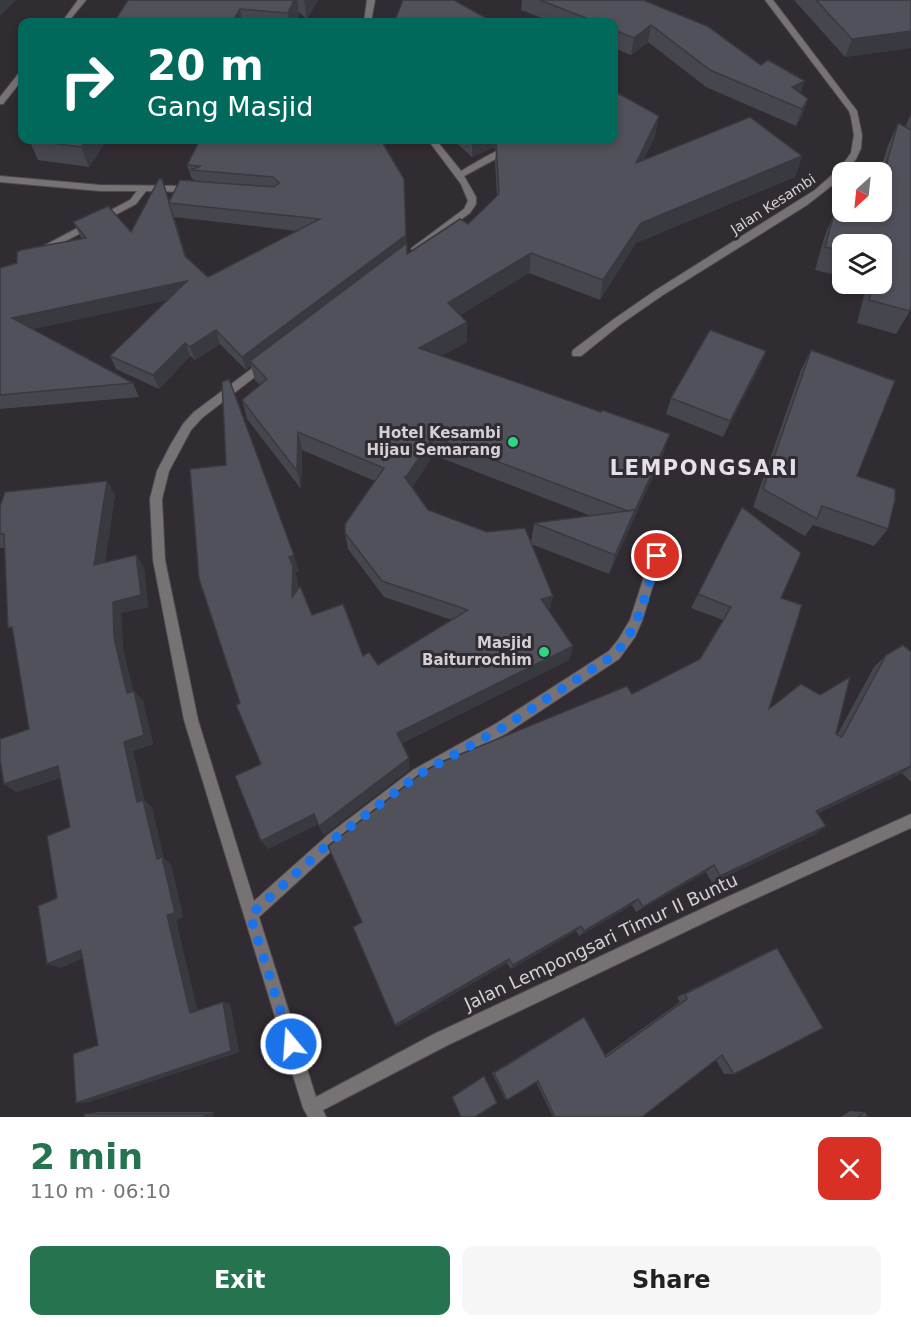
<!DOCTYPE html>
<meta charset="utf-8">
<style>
:root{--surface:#fff;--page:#f6f6f6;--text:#202124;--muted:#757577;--accent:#25734f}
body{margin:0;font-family:"DejaVu Sans",sans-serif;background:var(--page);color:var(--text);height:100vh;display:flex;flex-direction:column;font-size:22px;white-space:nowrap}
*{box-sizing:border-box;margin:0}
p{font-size:20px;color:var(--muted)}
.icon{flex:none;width:33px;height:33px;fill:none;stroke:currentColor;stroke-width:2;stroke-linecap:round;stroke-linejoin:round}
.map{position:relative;height:1117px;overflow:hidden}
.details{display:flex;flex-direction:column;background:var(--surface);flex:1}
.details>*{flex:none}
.hud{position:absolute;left:18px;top:18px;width:600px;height:126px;border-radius:12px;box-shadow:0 3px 9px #0003;background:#00695c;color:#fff;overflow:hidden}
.needle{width:39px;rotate:207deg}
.tools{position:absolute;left:832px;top:162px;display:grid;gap:12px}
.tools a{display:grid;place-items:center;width:60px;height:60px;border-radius:12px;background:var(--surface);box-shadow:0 3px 9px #0003;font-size:30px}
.pin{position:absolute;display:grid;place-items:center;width:51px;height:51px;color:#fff;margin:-26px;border:3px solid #fff;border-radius:50%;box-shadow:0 2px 6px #0007}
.me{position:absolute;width:66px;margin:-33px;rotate:342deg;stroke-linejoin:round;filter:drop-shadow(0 0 4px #0008)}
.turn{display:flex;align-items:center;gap:21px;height:126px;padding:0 30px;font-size:27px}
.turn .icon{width:78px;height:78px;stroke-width:2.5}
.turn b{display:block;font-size:42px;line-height:51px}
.round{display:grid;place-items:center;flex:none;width:63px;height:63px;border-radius:12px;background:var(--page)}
.head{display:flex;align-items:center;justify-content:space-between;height:102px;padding:0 30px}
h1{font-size:36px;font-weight:800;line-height:45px;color:var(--accent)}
.cta{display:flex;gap:12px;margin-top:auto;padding:12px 30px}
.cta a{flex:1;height:69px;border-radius:12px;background:var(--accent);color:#fff;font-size:24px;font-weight:800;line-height:69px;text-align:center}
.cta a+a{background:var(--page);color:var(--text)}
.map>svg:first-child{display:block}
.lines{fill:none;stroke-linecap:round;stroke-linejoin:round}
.street-casing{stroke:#4e494f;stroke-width:2}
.street{fill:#777274;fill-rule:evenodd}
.wall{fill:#46464e;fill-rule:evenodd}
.shaded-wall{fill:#393940}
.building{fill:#51515b;stroke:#393940;stroke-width:1.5;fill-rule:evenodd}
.route{stroke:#1a73e8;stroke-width:10;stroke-dasharray:0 18}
.poi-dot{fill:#2cd884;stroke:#312b32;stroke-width:2}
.labels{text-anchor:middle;stroke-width:6;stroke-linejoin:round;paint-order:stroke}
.far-street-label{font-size:14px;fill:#d4d0d5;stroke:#312b32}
.poi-label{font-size:15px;font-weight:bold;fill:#d4d0d5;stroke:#312b32;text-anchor:end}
.near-street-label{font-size:18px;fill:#d4d0d5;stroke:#312b32}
.district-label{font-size:21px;font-weight:bold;letter-spacing:1.5px;fill:#e6dee8;stroke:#312b32}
</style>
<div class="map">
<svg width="911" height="1117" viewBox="0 0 911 1117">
<rect width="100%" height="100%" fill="#312b32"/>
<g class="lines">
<g class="street-casing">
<g id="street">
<polygon points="78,0 86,0 68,22 62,22"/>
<polygon points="367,0 375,0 371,22 364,22"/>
<polygon points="765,0 773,0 857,111 862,135 861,148 856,159 835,183 807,205 663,295 621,324 581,356 573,356 572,353 573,350 614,319 656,290 815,190 840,168 851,153 854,135 851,117 849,111"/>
<polygon points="19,73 22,73 22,80 3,104 0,104 0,97"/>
<path d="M 428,140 L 436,140 L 461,171 C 482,159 515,137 539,140 L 503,155 L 464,176 L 476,197 L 476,204 L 470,213 L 416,252 L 411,249 L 413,247 L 464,209 L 468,201 L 461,184 Z"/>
<polygon points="0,176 100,185 190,186 194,189 190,192 146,191 136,204 41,254 38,253 38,249 130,200 137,191 100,191 0,182"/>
<polygon points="266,358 271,362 270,365 202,418 191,430 169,471 162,499 165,560 198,720 254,901 329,834 413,770 497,723 609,651 618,640 630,620 652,552 656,551 660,552 662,556 642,621 635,637 619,659 507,733 423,780 339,844 259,917 316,1097 434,1034 725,898 911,814 911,828 735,908 446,1046 323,1110 326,1117 308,1117 303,1108 184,720 153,560 150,499 157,471 171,444 183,424 194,412"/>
</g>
</g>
<use href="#street" class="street"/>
</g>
<g class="wall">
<polygon points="128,0 318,0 307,19 299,12 299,15 296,22 114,22"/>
<polygon points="522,0 643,0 800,93 808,99 802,116 796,126 706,87 648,42 631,55 614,48 614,22 552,22 521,10"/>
<polygon points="794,0 911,0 911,48 845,57"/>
<polygon points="395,20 493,22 395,22"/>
<polygon points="911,114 911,305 910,311 896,334 857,323 867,284 882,284 882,244 843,244 843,277 815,270 824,238 834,214 854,219 856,212 882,212 882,172 872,172 876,163 882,165 887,148 898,123 905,127"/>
<path d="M 655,137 L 643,160 L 802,156 L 795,177 L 636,243 L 600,300 L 529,273 L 460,315 L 467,322 L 467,342 L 441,356 L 664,452 L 609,574 L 531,544 L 549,611 L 573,646 L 569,660 L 402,743 L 410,769 L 324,835 L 318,824 L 268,849 L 261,764 L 240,703 L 199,579 L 299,571 L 295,572 L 298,582 L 298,589 L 312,615 L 363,656 L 378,665 L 452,620 L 384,597 L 348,549 L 345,533 L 375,481 L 302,450 L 301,489 L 247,419 L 242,400 L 260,385 L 255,380 L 251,366 L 246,370 L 220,344 L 195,360 L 190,356 L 159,389 L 116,369 L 110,356 L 167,300 L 32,329 L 133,383 L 139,397 L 0,409 L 0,268 L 82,239 L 73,222 L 131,232 L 194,181 L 194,179 L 192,179 L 187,165 L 381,140 L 407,254 L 468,224 L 497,196 L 495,162 L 496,149 L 495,150 L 494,147 L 472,157 L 453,140 L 614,140 ZM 174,217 L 297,231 L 208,277 L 186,256 ZM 433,455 L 591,516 L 534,523 L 531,542 L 487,532 L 428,510 L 412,488 Z"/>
<polygon points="29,140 107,140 89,167 38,160"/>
<polygon points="811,350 857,476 888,529 874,546 813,525 805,536 753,507 801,370"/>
<polygon points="766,351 759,368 723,437 666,414 671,398"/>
<polygon points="115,495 105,562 136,555 144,568 148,607 121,613 123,649 133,691 134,691 143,701 153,744 133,751 144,800 152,808 164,859 171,864 183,917 176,920 197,1010 223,1002 230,1004 239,1052 89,1102 76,1103 98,1045 83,958 60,968 57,898 70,827 60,778 16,792 29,729 5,548 1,548 0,547 0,506"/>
<polygon points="742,507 781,598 769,709 837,735 874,667 886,655 911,652 911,782 902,773 818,813 826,826 814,835 712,883 706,872 636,912 632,905 579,936 576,931 511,969 507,963 397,1027 362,922 632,694 700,659 723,620 691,608"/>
<polygon points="777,948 734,1074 724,1074 716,1060 642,1117 553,1117 536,1082 507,1100 505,1099 492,1073 580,1019 584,1017 605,1055 680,1002 677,997 767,952"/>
<polygon points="850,1111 865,1112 868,1117 841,1117"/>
<polygon points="99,1112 214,1112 213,1117 85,1114"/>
</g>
<g class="shaded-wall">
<polygon points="0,0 16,0 0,16"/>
<polygon points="294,0 297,0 299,15 296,22 289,22 288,13"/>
<polygon points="304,0 318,0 307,19"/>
<polygon points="240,9 242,22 232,22"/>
<polygon points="651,25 648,42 631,55 634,38"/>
<polygon points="911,31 911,48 845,57 852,39"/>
<polygon points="805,81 799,98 792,87"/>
<polygon points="808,99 802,116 796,126 802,109"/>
<polygon points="659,116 655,137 632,183 636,163"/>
<polygon points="86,140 107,140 89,167 81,147"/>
<polygon points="472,140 495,140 494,147 472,157"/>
<polygon points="495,140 519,140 496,141 496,149 495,150"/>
<polygon points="802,156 795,177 636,243 600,300 603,280 641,223"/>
<polygon points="404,179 408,274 250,361 251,366 246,370 242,357"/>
<polygon points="531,253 529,273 448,323 448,303"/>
<polygon points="187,281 192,295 20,332 12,318"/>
<polygon points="467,322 467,342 420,367 419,348"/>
<polygon points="216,330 220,344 195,360 190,347"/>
<polygon points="185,343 190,356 159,389 153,375"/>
<polygon points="766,351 759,368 723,437 730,421"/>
<polygon points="298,432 302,450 301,489 297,471"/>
<polygon points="670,434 664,452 629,530 634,513"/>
<polygon points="433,437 433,455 407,495 406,477"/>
<polygon points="107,481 115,495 103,577 94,565"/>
<polygon points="635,510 628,531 609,574 615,555"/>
<polygon points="136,555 144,568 148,607 121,613 123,649 136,704 127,693 114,638 113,602"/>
<polygon points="294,555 299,571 295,572 298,582 297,613 292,597 289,557"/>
<polygon points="553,596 550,611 541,599"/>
<polygon points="573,646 569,660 399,744 397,733"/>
<polygon points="134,691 143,701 153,744 133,751 144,800 152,808 164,859 171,864 183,917 176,920 198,1015 190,1013 167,915 157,859 137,802 124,742"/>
<polygon points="409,758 410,769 324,835 319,826"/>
<polygon points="58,766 69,775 16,792 4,784"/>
<polygon points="911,766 911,767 902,773 804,819 816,811"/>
<polygon points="314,814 319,824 268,849 261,841"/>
<polygon points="826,826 814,835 712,883 720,876"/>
<polygon points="714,865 706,872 636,912 643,907"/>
<polygon points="638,899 632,905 579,936 584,931"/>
<polygon points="581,926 576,931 511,969 513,965"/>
<polygon points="81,950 93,954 60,968 47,964"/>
<polygon points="509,959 507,963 397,1027 395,1025"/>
<polygon points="223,1002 230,1004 239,1052 89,1102 76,1103"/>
<polygon points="214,1112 213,1117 204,1117 205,1114"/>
</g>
<g class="building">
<polygon points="128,0 294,0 288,13 240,9 232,22 114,22"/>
<polygon points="403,0 454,0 493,22 430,22 395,20"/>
<polygon points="540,0 643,0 707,26 761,65 768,60 805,81 792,87 808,99 802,109 710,70 651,25 634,38 614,30 614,22 596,22"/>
<polygon points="816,0 911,0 911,31 852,39"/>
<polygon points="614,91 659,116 636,163 750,117 802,156 641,223 603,280 531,253 448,303 467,322 419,348 601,412 602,410 670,434 634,513 635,510 628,511 433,437 406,477 404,476 428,510 487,532 525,528 553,596 541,599 573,646 397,733 409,758 319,826 314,814 261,841 235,776 261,764 236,705 240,703 199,579 190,469 226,465 222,382 229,379 294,555 289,557 293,566 292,597 300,586 312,615 343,604 363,656 369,652 378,665 468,610 382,581 345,533 345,524 384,468 298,432 297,471 242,400 267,379 250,361 407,243 407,254 460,219 468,224 499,194 496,141 500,140 614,140"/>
<polygon points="898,123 911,130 911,305 910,311 869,300 873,284 882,284 882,244 843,244 843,251 825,247 834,214 857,219 859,212 882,212 882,172 873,172 876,163 886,166"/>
<polygon points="29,140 86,140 81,147"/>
<path d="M 200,140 L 381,140 L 404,179 L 406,235 L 242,357 L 216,330 L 190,347 L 185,343 L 153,375 L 110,356 L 187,281 L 12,318 L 133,383 L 0,395 L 0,268 L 17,263 L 17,252 L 21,250 L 86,238 L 73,222 L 108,206 L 131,232 L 159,179 L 162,179 L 169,202 L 180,180 L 274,187 L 279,183 L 273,177 L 191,170 L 201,166 L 187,165 ZM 169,203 L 320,219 L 208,277 L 185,256 Z"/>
<polygon points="710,330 766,351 730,421 671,398"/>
<polygon points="811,350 895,381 857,476 895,489 895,500 888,529 822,506 817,519 763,489"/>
<polygon points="107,481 94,565 136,555 141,595 113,602 114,638 127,693 134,691 144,735 124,742 137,802 143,800 157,859 162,857 175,913 167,915 190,1013 223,1002 231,1051 76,1103 73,1054 98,1045 81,950 47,964 38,906 57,898 47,836 70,827 58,766 4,784 0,760 0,739 29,729 12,627 8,628 4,534 0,534 0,506 5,492"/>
<polygon points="742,507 801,553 781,598 802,605 769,709 801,684 820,695 850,677 836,734 842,737 886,655 903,645 911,652 911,766 816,811 826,826 720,876 714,865 643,907 638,899 584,931 581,926 513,965 509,959 395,1025 353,927 362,922 328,846 423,772 439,763 627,686 632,694 700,659 731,607 698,594"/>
<polygon points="635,510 615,555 534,523"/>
<polygon points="777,948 823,1028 734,1074 722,1055 642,1117 555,1117 538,1081 507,1100 494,1073 584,1017 606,1057 687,999 685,994"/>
<polygon points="484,1076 497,1103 475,1117 461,1117 452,1097"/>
<polygon points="865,1112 868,1117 858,1117"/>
<polygon points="85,1114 205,1114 204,1117 84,1117"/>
</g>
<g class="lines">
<path class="route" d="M 291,1044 L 250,915 L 334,839 L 418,775 L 502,728 L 614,655 C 640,628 646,591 657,556"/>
</g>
<g class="poi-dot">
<circle cx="513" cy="442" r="6"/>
<circle cx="544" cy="652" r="6"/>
</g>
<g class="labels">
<g class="far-street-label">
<text transform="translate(773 204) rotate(-33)" y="5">Jalan Kesambi</text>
</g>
<g class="poi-label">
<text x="501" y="438">Hotel Kesambi<tspan x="501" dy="17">Hijau Semarang</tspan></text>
<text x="532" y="648">Masjid<tspan x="532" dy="17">Baiturrochim</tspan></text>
</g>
<g class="near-street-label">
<text transform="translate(601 942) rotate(-25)" y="6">Jalan Lempongsari Timur II Buntu</text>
</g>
<g class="district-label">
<text x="704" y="475">LEMPONGSARI</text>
</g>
</g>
</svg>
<div class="tools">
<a><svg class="needle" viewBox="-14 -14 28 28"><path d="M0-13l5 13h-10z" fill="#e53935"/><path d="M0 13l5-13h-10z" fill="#757577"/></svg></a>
<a><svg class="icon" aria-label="layers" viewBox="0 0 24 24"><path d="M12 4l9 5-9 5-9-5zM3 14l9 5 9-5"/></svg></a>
</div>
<div class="pin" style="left:657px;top:556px;background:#d93025"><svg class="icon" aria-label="arrive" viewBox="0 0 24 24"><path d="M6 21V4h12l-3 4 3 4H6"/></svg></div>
<svg class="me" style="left:291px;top:1044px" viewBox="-20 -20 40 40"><circle r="17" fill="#1a73e8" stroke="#fff" stroke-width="3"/><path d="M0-11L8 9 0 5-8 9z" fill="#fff"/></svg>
<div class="hud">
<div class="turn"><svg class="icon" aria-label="right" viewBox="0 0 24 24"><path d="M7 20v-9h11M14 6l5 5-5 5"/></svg><div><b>20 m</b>Gang Masjid</div></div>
</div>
</div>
<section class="details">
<div class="head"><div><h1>2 min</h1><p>110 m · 06:10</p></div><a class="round" style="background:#d93025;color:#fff"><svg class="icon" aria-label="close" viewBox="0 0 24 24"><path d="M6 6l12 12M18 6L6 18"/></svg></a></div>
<div class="cta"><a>Exit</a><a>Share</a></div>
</section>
